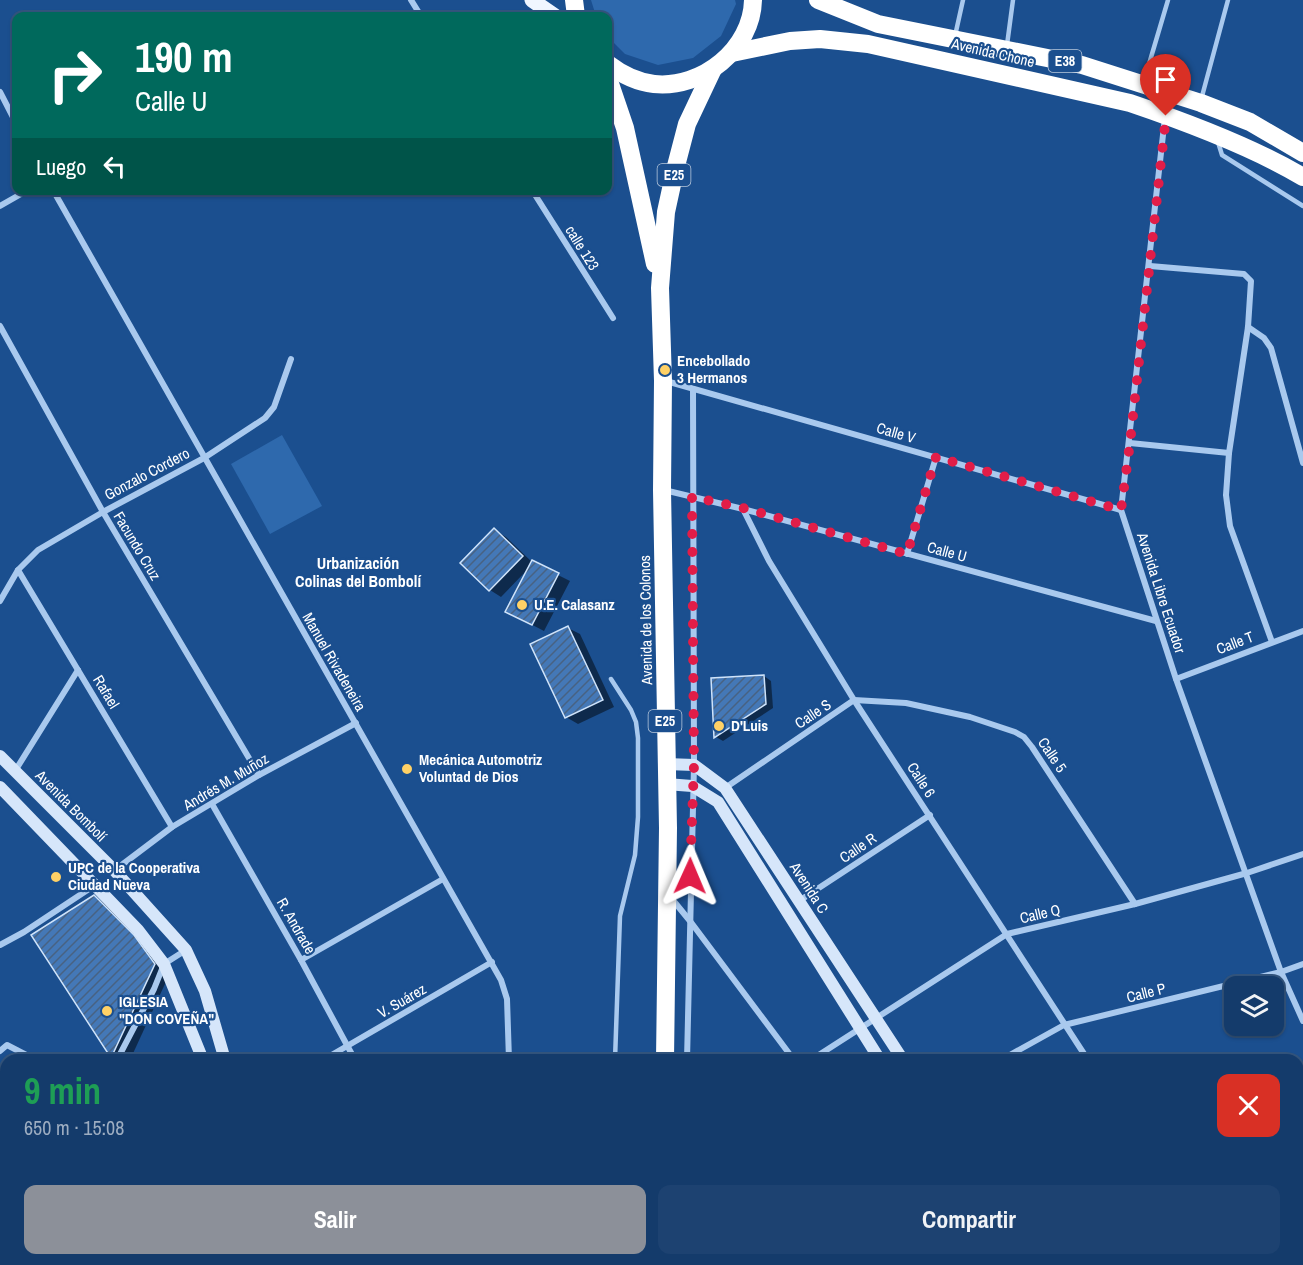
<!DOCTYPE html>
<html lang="es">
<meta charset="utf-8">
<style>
:root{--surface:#143b6b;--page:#1d4271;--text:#f1f3f6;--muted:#9dadc1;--line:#33557e;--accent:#8c9099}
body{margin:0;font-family:"Archivo Narrow",sans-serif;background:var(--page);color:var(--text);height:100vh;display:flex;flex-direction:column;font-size:22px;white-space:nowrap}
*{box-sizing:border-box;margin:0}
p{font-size:20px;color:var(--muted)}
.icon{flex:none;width:33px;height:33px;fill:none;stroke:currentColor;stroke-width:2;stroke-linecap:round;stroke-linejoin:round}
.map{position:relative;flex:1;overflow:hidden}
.sheet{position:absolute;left:0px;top:1054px;width:1304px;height:212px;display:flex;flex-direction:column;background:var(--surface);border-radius:18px 18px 0 0;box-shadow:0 2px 4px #0004,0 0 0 2px var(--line)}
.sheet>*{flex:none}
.banner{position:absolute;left:12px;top:12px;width:600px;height:183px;border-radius:12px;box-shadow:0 2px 4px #0004,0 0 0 2px var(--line);background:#00695c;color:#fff;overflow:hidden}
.fabs{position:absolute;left:1224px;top:976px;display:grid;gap:12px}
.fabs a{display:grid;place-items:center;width:60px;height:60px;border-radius:12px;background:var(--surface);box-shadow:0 2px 4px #0004,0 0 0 2px var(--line);font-size:30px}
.pin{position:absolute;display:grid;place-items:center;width:51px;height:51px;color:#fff;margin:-62px -26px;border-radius:50% 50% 50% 0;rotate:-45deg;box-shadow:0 0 6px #0007}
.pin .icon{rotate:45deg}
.me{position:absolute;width:66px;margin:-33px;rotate:1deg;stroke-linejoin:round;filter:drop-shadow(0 0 4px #0008)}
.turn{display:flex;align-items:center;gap:21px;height:126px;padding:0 24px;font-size:27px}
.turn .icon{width:78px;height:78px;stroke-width:2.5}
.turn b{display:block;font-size:42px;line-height:51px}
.then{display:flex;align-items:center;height:57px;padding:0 24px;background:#0003;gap:12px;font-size:22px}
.round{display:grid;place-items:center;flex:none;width:63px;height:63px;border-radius:12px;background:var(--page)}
.headline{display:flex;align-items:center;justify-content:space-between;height:102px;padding:0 24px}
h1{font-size:36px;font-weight:700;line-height:45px;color:#1e9e55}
.action{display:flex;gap:12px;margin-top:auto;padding:12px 24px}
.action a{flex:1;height:69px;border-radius:12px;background:var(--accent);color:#fff;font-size:24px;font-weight:700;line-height:69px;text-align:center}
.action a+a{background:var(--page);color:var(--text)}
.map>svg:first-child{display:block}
.green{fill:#2e69ad}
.shadow{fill:#0007}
.building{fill:url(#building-hatch);stroke:#cfe3fa;stroke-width:1.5}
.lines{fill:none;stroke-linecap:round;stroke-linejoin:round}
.lane{stroke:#a9c9ee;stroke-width:4.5}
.street{stroke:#a9c9ee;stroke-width:6}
.secondary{stroke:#d6e6fa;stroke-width:12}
.primary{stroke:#f0f6ff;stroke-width:15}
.highway{stroke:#fff;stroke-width:18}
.route{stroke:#e11d48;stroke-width:10;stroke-dasharray:0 18}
.poi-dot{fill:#ffd166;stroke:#1b4f8f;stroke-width:2}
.labels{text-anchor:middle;stroke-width:4.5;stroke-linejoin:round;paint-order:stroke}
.shield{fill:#1b4f8f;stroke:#bbcadd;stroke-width:1.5}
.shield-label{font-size:14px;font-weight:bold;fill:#fff}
.street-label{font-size:15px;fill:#fff;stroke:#1b4f8f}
.poi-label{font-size:15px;font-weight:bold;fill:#fff;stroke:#1b4f8f;text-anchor:start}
.neighbourhood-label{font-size:16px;font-weight:bold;fill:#fff;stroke:#1b4f8f}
</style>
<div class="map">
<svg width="1303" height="1265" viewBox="0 0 1303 1265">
<defs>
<pattern id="building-hatch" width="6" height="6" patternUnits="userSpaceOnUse" patternTransform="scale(1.5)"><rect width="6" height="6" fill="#4478b7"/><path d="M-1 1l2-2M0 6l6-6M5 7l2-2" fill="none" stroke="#486282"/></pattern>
</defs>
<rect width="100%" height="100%" fill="#1b4f8f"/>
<g class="green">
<polygon points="591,0 735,0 736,4 721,36 693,58 658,65 625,54 608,37 608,16 596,16"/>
<polygon points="282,435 322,506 270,534 231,464"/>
</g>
<g class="shadow">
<polygon points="494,530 506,537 532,562 570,581 544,631 519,618 527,570 501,597 490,590"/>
<polygon points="568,628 580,634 614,707 578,724 566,717"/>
<polygon points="764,676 771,681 773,708 723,741 716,737 713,679"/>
<polygon points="94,897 110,906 170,973 130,1060 117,1060 112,1057 33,935"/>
</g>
<g class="building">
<polygon points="494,528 523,556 489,591 460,563"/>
<polygon points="532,560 559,573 532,625 505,612"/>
<polygon points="568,626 603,700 565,718 530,644"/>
<polygon points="764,675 766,704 714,738 711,678"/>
<polygon points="94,895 134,935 155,964 111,1058 31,935"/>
</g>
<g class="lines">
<g class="lane">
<polyline points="955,36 963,0"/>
<polyline points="1007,45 1013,0"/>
<polyline points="1144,81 1168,0"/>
<polyline points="1201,100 1228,0"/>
<polyline points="1218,142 1222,155 1303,206"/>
<polyline points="611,679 631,710 636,722 638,738 638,817 635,855 620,916 615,1060"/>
<polyline points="609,1265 610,1260"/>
</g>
<g class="street">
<polyline points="411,0 421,16"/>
<polyline points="0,92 16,123"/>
<polyline points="1165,117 1121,510 1176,679 1281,972 1303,1021"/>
<polyline points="53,190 501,980 507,999 509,1060"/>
<polyline points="532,190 613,318"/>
<polyline points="0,206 28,190"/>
<polyline points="1150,266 1244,274 1251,281 1248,327 1229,453 1226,495 1230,526 1272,642"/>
<polyline points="0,326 103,512 259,775"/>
<polyline points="1248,327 1264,338 1271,348 1303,463"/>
<polyline points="666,381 1121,510"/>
<polyline points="1130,443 1229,453"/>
<polyline points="664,490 743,509 1156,621"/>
<polyline points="743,509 769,561 854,700 1088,1060"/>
<polyline points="907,554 936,457"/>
<polyline points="18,570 172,827"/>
<polyline points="0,601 18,570 38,550 103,512 204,458 265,418 274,407 291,359"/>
<polyline points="1176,679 1303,631"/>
<polyline points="15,771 78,670"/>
<polyline points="725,788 854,700 906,703 970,717 1015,732 1024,737 1032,747 1135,904"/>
<polyline points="212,804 301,960 355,1060"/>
<polyline points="115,870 172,827 259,775 356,723"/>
<polyline points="672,899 690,921 794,1060"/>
<polyline points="799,901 930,815"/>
<polyline points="0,945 24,932 95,885"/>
<polyline points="301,960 443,879"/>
<polyline points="0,1051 7,1045 36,1060"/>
<polyline points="117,1060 154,989 164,964 186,950"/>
<polyline points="323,1060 492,962"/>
<polyline points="687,1060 694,765 693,389"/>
<polyline points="811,1060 1007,934 1135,904 1247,873 1303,854"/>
<polyline points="1001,1060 1064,1025 1281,972 1303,964"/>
<polyline points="438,1260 440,1265"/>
<polyline points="721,1260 725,1265"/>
<polyline points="819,1260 823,1265"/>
<polyline points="1217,1260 1220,1265"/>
<polyline points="1,1265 6,1255"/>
<polyline points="116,1265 119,1260"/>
<polyline points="234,1265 237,1260"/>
<polyline points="498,1265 498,1260"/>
<polyline points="681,1265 681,1260"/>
<polyline points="867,1265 874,1260"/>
<polyline points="1155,1265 1162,1260"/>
</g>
<g class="secondary">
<polyline points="0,756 114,870 186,950 205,991 225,1060"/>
<polyline points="666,764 694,765 725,788 903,1060"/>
<polyline points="666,784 692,786 718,802 880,1060"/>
<polyline points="0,787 138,930 164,964 203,1060"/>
<polyline points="274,1260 275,1265"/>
<polyline points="294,1260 296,1265"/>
<polyline points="1006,1260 1010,1265"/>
<polyline points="1029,1260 1032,1265"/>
</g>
<polyline class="primary" points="532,0 555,16"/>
<g class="highway">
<polyline points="574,0 576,16"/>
<polyline points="818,0 878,24 1082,65 1201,103 1250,122 1303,153"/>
<path d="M 732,53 L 790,41 L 820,39 L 868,44 L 1130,103 C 1186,122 1253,147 1303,177"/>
<path d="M 608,64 C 621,74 637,82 654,84 C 702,89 752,49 753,0"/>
<polyline points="608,78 625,128 655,264"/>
<polyline points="665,1060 668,828 662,490 663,381 660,288 666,212 676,166 687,124 713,69"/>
<polyline points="657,1265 658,1260"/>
</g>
</g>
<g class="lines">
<polyline class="route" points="690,876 694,765 692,497 743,508 907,554 936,457 1121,510 1130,443 1166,116"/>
</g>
<g class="poi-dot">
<circle cx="665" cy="370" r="6"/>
<circle cx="522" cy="605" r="6"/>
<circle cx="719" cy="726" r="6"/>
<circle cx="407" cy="769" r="6"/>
<circle cx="56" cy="877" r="6"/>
<circle cx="107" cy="1011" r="6"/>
</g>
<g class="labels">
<g class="shield">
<rect x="1048.5" y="50" width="33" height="22" rx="4.5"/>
<rect x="657.5" y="164" width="33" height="22" rx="4.5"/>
<rect x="648.5" y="710" width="33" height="22" rx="4.5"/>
</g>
<g class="shield-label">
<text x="1065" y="66">E38</text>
<text x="674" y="180">E25</text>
<text x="665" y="726">E25</text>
</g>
<g class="street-label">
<text transform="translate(993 53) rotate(13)" y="5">Avenida Chone</text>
<text transform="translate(582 248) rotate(58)" y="5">calle 123</text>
<text transform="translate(896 433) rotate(16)" y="5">Calle V</text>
<text transform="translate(147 474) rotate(-28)" y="5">Gonzalo Cordero</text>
<text transform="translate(137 546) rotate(59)" y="5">Facundo Cruz</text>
<text transform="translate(947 552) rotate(15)" y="5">Calle U</text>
<text transform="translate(1161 593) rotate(72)" y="5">Avenida Libre Ecuador</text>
<text transform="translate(646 620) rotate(-91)" y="5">Avenida de los Colonos</text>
<text transform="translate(1235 643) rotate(-21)" y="5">Calle T</text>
<text transform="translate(334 662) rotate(60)" y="5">Manuel Rivadeneira</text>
<text transform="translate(106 692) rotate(59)" y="5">Rafael</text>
<text transform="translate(813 714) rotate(-34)" y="5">Calle S</text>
<text transform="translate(1052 755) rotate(56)" y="5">Calle 5</text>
<text transform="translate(921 780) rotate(57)" y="5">Calle 6</text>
<text transform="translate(226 782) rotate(-31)" y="5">Andrés M. Muñoz</text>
<text transform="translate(71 806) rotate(45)" y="5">Avenida Bombolí</text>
<text transform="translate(858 848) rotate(-34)" y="5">Calle R</text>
<text transform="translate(809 888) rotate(57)" y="5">Avenida C</text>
<text transform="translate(1040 914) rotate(-13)" y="5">Calle Q</text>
<text transform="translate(296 926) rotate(60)" y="5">R. Andrade</text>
<text transform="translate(1146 993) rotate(-14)" y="5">Calle P</text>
<text transform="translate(402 1001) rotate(-30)" y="5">V. Suárez</text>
</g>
<g class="poi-label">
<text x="677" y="366">Encebollado<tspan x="677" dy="17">3 Hermanos</tspan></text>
<text x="534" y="610">U.E. Calasanz</text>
<text x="731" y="731">D'Luis</text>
<text x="419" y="765">Mecánica Automotriz<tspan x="419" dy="17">Voluntad de Dios</tspan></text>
<text x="68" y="873">UPC de la Cooperativa<tspan x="68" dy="17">Ciudad Nueva</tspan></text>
<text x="119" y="1007">IGLESIA<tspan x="119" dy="17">"DON COVEÑA"</tspan></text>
</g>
<g class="neighbourhood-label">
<text x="358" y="569">Urbanización<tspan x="358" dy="18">Colinas del Bombolí</tspan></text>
</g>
</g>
</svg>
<div class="fabs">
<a><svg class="icon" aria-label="layers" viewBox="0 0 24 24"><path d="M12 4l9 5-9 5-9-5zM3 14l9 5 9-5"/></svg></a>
</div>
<div class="pin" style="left:1166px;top:116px;background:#d93025"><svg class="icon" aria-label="arrive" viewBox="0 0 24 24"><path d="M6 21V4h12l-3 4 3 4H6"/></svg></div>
<svg class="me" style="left:690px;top:876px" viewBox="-20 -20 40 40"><path d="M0-17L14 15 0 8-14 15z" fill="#e11d48" stroke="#fff" stroke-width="4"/></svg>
<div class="banner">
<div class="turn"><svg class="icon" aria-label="right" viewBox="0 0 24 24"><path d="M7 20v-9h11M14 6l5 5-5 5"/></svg><div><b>190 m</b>Calle U</div></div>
<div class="then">Luego<svg class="icon" aria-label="left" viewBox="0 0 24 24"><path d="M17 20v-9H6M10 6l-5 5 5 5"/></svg></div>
</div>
<section class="sheet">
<div class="headline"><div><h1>9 min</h1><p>650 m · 15:08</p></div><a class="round" style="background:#d93025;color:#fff"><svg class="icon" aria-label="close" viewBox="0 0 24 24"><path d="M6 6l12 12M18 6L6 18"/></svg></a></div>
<div class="action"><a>Salir</a><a>Compartir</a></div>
</section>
</div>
